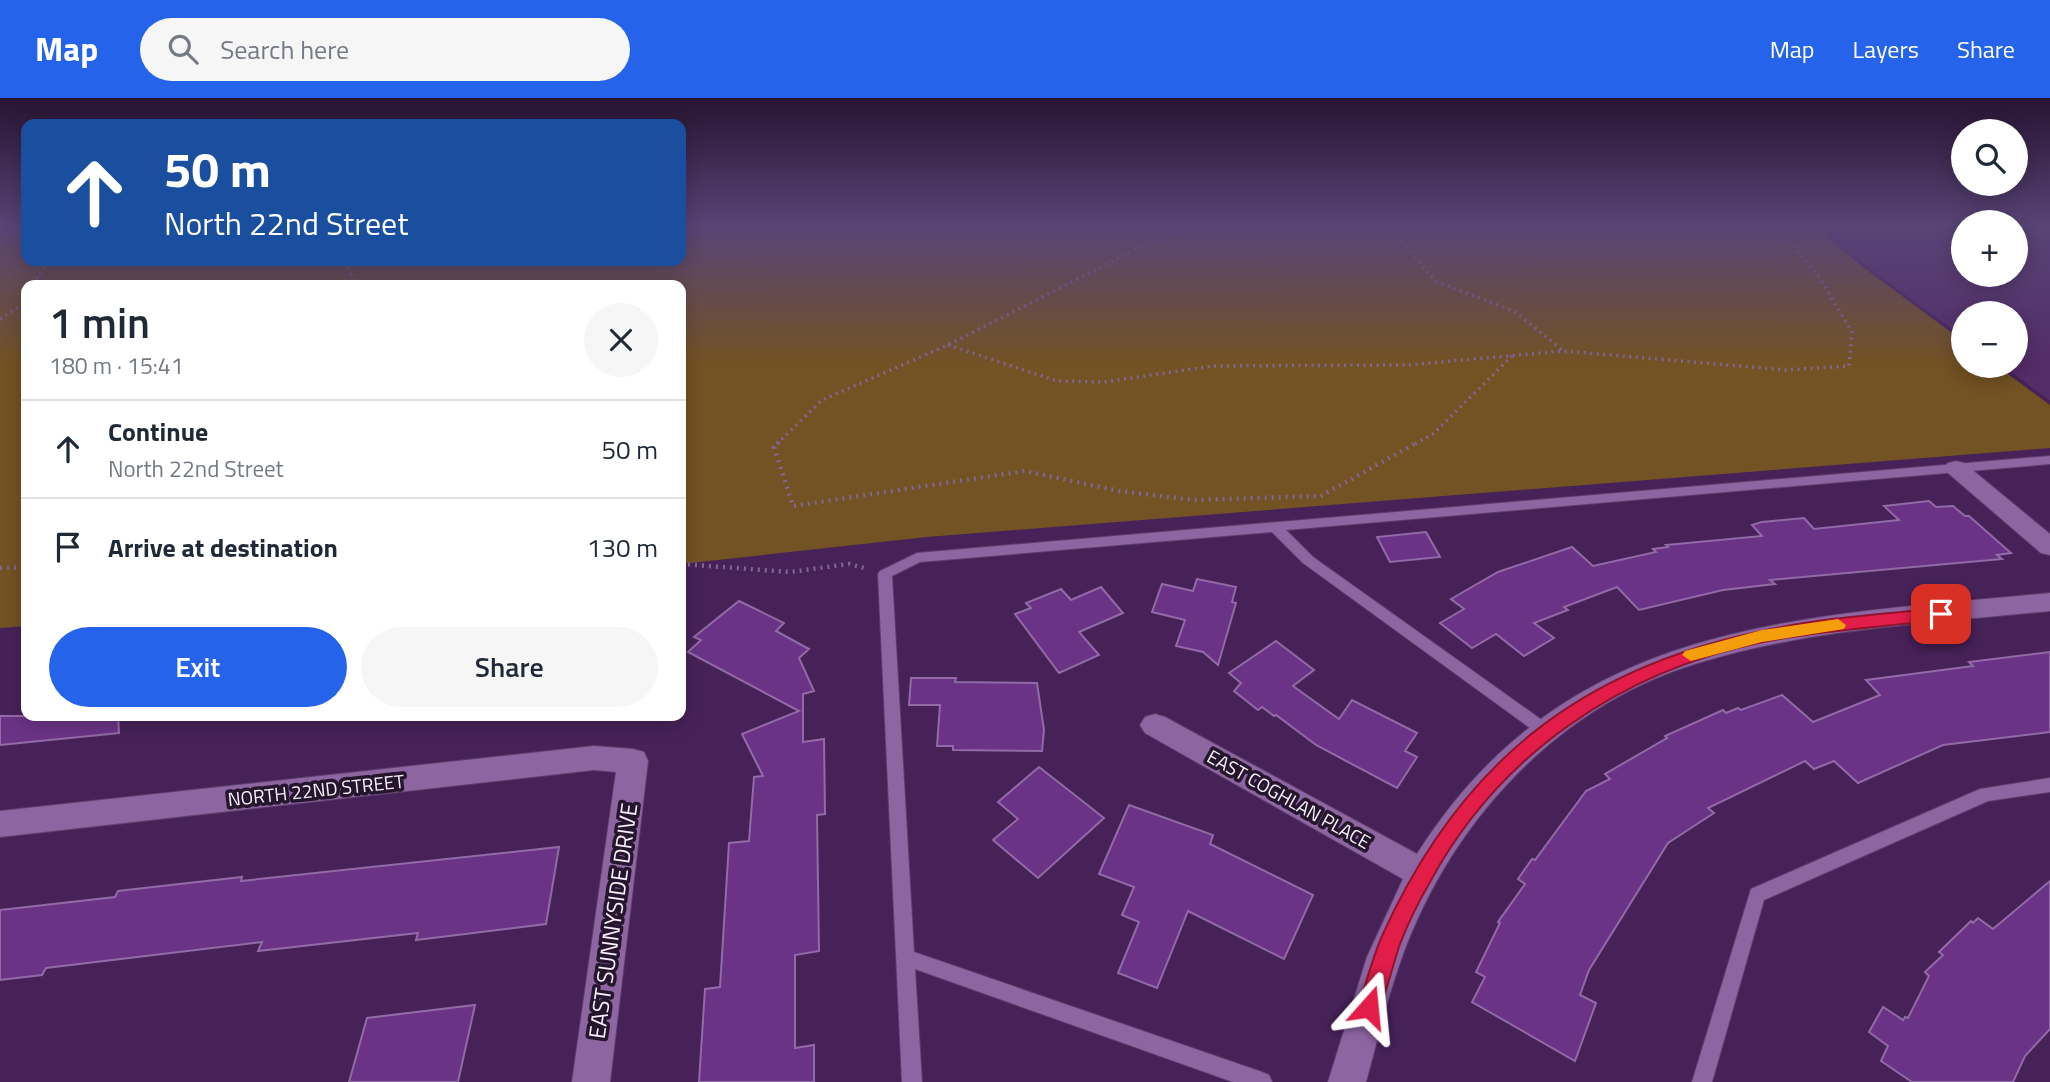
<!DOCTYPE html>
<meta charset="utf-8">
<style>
:root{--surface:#fff;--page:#f6f6f7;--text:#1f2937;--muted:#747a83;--line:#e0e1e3;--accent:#2563eb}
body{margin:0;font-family:"Titillium Web",sans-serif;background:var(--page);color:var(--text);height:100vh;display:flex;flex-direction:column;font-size:26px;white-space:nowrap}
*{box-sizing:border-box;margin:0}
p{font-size:23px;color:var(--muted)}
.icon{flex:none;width:38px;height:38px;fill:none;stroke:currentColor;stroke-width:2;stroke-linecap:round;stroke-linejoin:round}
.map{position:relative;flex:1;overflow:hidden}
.sheet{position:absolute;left:21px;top:182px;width:665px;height:441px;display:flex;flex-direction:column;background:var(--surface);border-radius:14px;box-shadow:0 4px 18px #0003}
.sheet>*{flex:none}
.guide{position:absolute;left:21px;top:21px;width:665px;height:147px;border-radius:14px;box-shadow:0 4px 18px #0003;background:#1a4fa0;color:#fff;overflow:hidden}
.buttons{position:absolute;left:1951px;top:21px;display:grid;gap:14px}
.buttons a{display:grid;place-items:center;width:77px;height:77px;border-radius:50%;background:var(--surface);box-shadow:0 4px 18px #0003;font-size:35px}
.pin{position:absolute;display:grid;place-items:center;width:60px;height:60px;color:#fff;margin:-30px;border-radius:14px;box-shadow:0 4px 10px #0006}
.me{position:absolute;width:77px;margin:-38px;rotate:18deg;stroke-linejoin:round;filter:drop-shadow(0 0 5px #0008)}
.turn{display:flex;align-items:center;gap:24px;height:147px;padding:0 28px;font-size:32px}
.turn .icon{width:91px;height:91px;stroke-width:2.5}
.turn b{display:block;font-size:49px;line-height:60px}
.round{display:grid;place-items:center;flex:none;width:74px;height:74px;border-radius:37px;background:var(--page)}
.headline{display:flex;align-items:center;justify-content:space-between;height:119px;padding:0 28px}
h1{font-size:42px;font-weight:600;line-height:52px}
.primary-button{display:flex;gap:14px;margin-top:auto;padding:14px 28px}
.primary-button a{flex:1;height:80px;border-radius:42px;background:var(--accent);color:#fff;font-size:28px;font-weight:600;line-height:80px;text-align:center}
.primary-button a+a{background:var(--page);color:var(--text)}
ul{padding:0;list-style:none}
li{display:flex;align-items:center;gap:21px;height:98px;padding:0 28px;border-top:2px solid var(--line)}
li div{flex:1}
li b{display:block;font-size:26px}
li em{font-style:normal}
header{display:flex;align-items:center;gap:42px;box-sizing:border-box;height:98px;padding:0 35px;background:var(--accent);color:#fff}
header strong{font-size:33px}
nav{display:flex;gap:38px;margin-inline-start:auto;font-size:24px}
.search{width:490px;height:63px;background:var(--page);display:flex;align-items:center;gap:18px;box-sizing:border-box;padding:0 24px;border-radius:38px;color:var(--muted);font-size:26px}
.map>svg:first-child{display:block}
.built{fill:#542c68}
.green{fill:#735223}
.building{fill:#6b3386;stroke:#916aa6;stroke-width:2}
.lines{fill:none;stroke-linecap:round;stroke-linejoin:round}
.service-casing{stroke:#5d3e6b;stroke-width:2}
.minor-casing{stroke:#5d3e6b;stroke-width:2}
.path-far1{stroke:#826790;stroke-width:3.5;stroke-dasharray:2 4.5;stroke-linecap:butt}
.path{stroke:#826790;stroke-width:4.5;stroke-dasharray:2 5;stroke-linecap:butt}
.service{fill:#8c65a1;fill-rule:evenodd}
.minor{fill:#8c65a1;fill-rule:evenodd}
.route{fill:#e11d48;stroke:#92132f;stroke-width:2}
.slow{fill:#f59e0b}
.labels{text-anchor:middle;stroke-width:7;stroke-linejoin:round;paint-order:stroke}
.street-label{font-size:19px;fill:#f7effc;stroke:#25152d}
.near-street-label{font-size:23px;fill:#f7effc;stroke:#25152d}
</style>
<header>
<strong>Map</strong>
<div class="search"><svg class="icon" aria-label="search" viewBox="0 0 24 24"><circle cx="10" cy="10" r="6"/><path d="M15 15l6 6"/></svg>Search here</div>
<nav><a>Map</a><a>Layers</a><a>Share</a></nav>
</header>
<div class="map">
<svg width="2050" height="984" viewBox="0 0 2050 984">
<rect width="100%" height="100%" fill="#472259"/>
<polygon class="built" points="1814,129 1963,129 1964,177 2016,177 2016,129 2050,129 2050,303 2003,268 2016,268 2016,215 1964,215 1963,239"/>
<polygon class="green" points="0,129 26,129 26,163 681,163 681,129 1816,129 1864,170 1963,243 1964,268 1997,268 2050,307 2050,350 927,439 681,466 681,187 26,187 26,528 0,530"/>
<g class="building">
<polygon points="1929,403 1936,409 1953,408 1965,418 1969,418 2011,455 1997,457 2002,461 1770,482 1775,486 1723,492 1639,512 1617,489 1564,509 1568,512 1534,525 1554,540 1524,558 1496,536 1472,550 1440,525 1464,511 1451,501 1498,474 1572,449 1593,468 1656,454 1653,451 1668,449 1666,447 1762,438 1752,427 1762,424 1804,420 1814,431 1899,422 1884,408"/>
<polygon points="1426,434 1440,459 1390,464 1377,439"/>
<polygon points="1197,481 1236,489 1232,504 1236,505 1218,567 1203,554 1176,548 1185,522 1152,514 1162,486 1193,493"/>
<polygon points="1101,489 1123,515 1079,534 1099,557 1059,575 1015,516 1031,510 1026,505 1061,491 1071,502"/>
<polygon points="739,503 784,525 776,533 809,551 799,560 814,593 803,596 803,644 824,641 825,716 817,717 819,853 795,857 795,950 814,947 814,984 699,984 705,891 720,889 729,745 749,743 754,679 763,678 742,636 799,613 688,554 701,542 694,539"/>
<polygon points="1276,543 1314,572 1293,588 1339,621 1352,602 1417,635 1405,653 1417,659 1397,690 1316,647 1276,617 1274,618 1262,609 1258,612 1234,593 1241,585 1229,575"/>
<polygon points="2050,554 2050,634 1943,647 1858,685 1834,663 1814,671 1805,663 1708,710 1714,715 1668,745 1589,872 1580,897 1596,905 1575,963 1472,904 1485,879 1476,874 1500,825 1498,824 1525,786 1518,781 1532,761 1535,762 1586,693 1610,681 1605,676 1667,640 1665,638 1723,612 1726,615 1738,610 1741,612 1782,597 1813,624 1880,597 1866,582 1973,568 1969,564"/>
<polygon points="911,580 956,580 955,584 1037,585 1044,632 1042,653 953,652 953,648 937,648 940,607 909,607"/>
<polygon points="0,618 118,618 119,635 0,647"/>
<polygon points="1039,669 1104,720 1038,780 993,742 1018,721 998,704"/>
<polygon points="1129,707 1213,737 1210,746 1313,797 1284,861 1188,813 1157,890 1118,875 1139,824 1122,817 1134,789 1099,776"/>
<polygon points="559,749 546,826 416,842 418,835 258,853 262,844 46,870 42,877 0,882 0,812 115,799 118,793 242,779 241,783"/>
<polygon points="2050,783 2050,931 2025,958 2013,984 1912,984 1881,963 1888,948 1869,934 1883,909 1903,922 1905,919 1908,920 1929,878 1925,874 1943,857 1939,854 1971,823 1973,825 1978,820 1993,831"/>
<polygon points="475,907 458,984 349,984 367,920"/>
</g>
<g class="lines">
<g class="service-casing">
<g id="service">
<polygon points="2050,358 2050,366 1286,432 1313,459 1553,630 1555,634 1553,638 1547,640 1541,638 1303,465 1272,434 920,464 892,478 914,854 1262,974 1269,977 1272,984 1233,984 915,871 922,984 902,984 878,476 880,473 917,455"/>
<polygon points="2050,680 2050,694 1988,703 1764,802 1712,984 1692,984 1751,791 1980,691"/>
</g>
</g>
<g class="minor-casing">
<g id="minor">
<polygon points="1956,363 1964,365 2050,436 2050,457 2041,455 1948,375 1944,370 1948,365"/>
<path d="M 2050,495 L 2050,513 C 1933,525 1812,530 1698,565 C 1571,603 1471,703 1417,822 C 1393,874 1381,930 1366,984 L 1328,984 L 1367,859 L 1403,781 L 1145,635 L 1140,627 L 1145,619 L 1155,616 L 1165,619 L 1417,756 C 1567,519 1799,520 2050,495 Z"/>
<polygon points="594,648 633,651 644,654 648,663 610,984 572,984 616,674 594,672 0,739 0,713"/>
</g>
</g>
<g class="path-far1">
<polyline points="1389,129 1435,183 1516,214 1563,253"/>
<polyline points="346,163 355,187"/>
<polyline points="37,187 36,182 47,163"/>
<polyline points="0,221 26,204"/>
<polyline points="948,247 1057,283 1104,284 1213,268 1407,267 1564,253 1786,272 1849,268 1852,234 1819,179 1778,129"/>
<polyline points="777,346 822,302 948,247 1180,129"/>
<polyline points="1415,346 1433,336 1512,258"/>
</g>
<g class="path">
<polyline points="779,344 774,349 793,408 1025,373 1119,393 1194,402 1321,398 1418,344"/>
<polyline points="681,466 790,474 849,466 864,470"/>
<polyline points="0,470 26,469"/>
</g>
<use href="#service" class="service"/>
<use href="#minor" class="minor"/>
</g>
<linearGradient id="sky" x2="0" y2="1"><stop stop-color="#271331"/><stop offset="0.48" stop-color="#584476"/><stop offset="1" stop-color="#584476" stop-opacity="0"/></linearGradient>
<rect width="2050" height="267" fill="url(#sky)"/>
<path class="route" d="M 1941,510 L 1949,516 L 1947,520 C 1927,526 1904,525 1884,528 C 1843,532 1803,536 1763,544 C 1622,573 1499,656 1430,784 C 1419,803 1408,825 1400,846 C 1392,869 1387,894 1377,916 L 1369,919 L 1361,916 L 1358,909 C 1366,886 1372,861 1382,838 C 1459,667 1578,571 1762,533 C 1820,520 1881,516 1941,510 Z"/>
<polygon class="slow" points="1838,521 1846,527 1844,531 1762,544 1691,563 1682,557 1685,553 1762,532"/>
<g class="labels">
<g class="street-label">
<text transform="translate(316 692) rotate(-6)" y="7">NORTH 22ND STREET</text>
<text transform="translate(1289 701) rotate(29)" y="7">EAST COGHLAN PLACE</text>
</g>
<g class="near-street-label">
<text transform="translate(613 823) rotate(-82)" y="8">EAST SUNNYSIDE DRIVE</text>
</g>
</g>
</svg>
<div class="buttons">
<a><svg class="icon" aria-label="search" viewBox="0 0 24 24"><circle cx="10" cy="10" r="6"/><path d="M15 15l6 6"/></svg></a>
<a>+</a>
<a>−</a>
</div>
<div class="pin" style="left:1941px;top:516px;background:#d93025"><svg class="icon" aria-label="arrive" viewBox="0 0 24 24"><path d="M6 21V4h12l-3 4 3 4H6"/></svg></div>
<svg class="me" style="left:1369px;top:909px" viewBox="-20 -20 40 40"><path d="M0-17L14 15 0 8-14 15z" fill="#e11d48" stroke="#fff" stroke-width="4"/></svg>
<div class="guide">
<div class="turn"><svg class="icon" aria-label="ahead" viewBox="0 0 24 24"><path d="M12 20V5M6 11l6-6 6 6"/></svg><div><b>50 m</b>North 22nd Street</div></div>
</div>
<section class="sheet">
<div class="headline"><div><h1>1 min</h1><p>180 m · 15:41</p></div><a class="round"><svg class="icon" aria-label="close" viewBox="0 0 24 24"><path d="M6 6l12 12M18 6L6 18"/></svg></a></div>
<ul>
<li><svg class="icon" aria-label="ahead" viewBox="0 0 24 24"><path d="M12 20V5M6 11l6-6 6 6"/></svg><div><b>Continue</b><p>North 22nd Street</p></div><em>50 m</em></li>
<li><svg class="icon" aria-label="arrive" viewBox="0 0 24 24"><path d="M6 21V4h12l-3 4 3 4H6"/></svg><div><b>Arrive at destination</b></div><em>130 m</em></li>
</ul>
<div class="primary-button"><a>Exit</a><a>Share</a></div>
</section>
</div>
